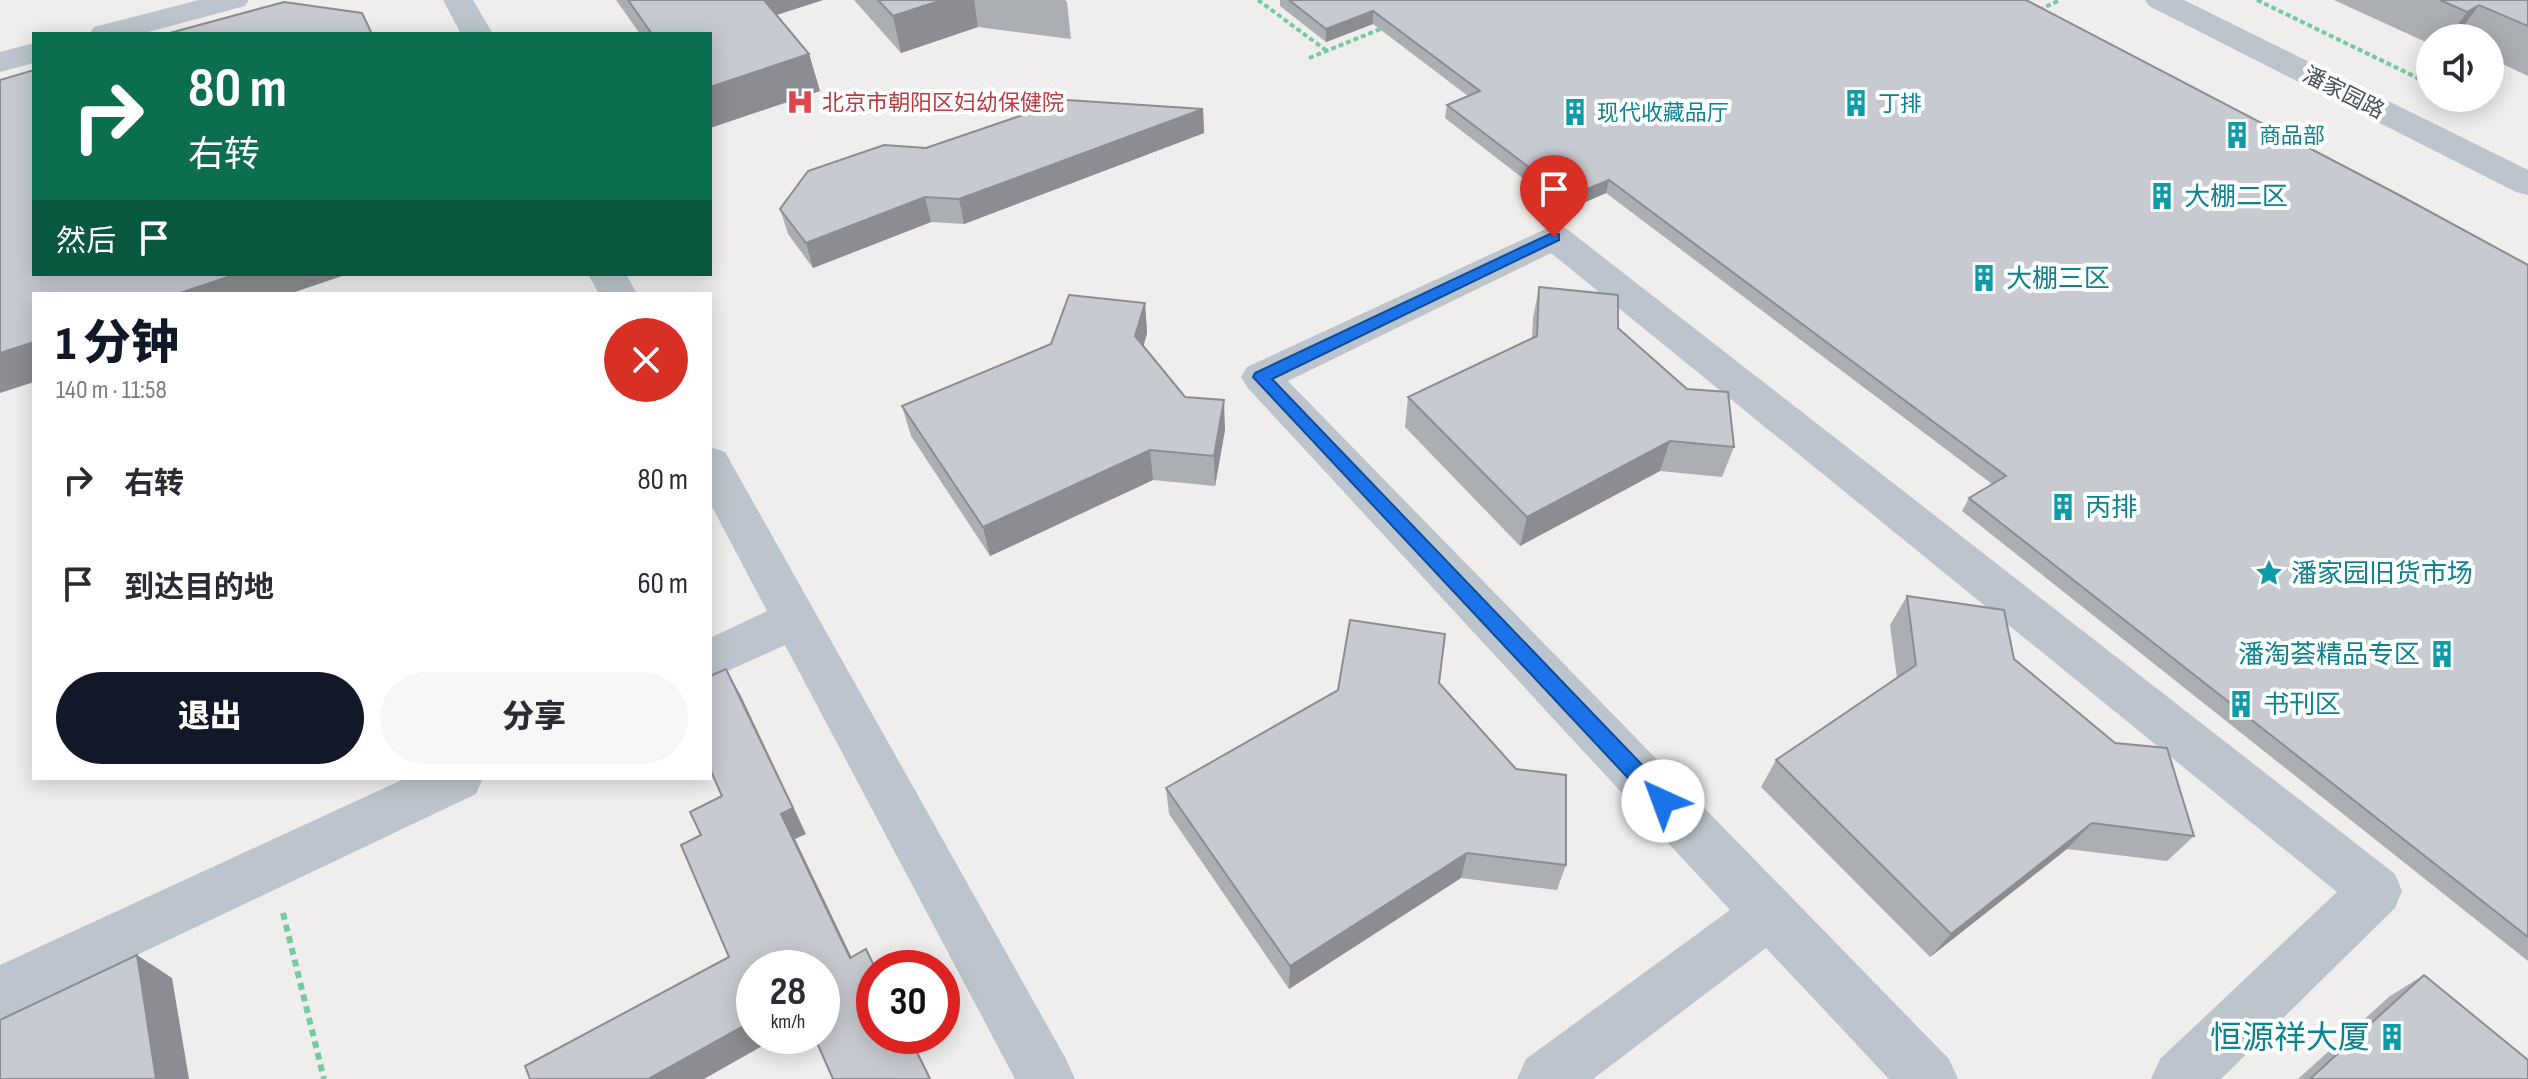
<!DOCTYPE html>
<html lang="zh">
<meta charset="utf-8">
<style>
:root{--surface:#fff;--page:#f7f7f7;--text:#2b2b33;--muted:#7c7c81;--accent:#111827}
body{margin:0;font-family:"Sofia Sans Condensed","Noto Sans SC",sans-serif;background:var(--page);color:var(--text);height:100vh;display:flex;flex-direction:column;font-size:30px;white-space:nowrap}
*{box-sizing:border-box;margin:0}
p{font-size:26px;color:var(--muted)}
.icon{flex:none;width:44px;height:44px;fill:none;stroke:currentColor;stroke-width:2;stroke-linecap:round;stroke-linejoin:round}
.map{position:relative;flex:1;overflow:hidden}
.panel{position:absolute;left:32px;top:292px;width:680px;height:488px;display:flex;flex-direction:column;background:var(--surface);border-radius:0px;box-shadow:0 4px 20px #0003}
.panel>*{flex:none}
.top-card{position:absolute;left:32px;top:32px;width:680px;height:244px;border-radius:0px;box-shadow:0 4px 20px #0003;background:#0b6e4f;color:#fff;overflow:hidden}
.controls{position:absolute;left:2416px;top:24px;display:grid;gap:16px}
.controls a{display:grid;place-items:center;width:88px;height:88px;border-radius:50%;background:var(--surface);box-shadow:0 4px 20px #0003;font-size:40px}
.speed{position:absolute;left:736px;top:950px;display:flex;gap:16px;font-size:40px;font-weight:700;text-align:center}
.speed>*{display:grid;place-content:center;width:104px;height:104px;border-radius:50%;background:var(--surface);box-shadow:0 4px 20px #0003;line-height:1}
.speed small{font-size:20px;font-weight:400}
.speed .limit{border:12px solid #d22;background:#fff;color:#111}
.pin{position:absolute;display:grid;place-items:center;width:68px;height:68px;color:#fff;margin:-82px -34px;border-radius:50% 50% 50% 0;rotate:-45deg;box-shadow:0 0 8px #0007}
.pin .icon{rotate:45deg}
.me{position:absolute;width:88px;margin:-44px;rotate:317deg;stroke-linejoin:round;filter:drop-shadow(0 0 6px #0008)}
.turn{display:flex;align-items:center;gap:28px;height:168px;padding:0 24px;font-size:36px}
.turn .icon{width:104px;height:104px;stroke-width:2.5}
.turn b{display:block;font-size:56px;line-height:68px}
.then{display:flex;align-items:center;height:76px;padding:0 24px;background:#0003;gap:16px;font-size:30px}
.round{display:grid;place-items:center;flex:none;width:84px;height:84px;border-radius:42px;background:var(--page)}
.head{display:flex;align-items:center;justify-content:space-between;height:136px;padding:0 24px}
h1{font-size:48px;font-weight:800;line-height:60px;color:var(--accent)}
.primary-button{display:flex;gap:16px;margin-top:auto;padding:16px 24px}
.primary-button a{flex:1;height:92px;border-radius:48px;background:var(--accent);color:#fff;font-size:32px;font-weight:800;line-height:92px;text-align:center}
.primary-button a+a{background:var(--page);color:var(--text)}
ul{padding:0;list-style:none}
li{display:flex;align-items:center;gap:24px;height:104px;padding:0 24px}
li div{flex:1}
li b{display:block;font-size:30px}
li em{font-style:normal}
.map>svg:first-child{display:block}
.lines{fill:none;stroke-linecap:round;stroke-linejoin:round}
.path-far1{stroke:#74cba1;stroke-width:4;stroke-dasharray:5 3;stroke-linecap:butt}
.path{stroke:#74cba1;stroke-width:6;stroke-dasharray:7 5;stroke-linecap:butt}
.minor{fill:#bcc5cd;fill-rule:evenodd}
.wall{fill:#abaeb3}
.shaded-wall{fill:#8b8d92}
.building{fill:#c7cad0;stroke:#8b8d92;stroke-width:2}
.route{fill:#1a73e8;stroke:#114b97;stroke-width:2}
.labels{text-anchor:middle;stroke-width:8;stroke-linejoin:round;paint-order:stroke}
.far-street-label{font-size:22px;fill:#46515b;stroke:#fff}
.far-health-label{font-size:22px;fill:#be3a42;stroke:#fff;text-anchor:start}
.far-culture-label{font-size:22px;fill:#0d838f;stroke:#fff;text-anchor:start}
.culture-label{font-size:26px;fill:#0d838f;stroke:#fff;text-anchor:start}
.near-culture-label{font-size:32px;fill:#0d838f;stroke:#fff;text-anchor:end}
</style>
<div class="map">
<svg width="2528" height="1079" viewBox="0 0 2528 1079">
<rect width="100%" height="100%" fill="#f0eded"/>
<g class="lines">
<g class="path-far1">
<polyline points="1258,0 1327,51"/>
<polyline points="2257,0 2430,84"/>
<polyline points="2039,10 2060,0"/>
<polyline points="1309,58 1383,28"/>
</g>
<polyline class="path" points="283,913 324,1079"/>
<g class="minor">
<polygon points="199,0 249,0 245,6 141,34 89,34 94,27"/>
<polygon points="443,0 473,0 493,34 461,34"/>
<polygon points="2145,0 2184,0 2528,170 2528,195 2516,192 2149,6"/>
<polygon points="34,43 34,63 0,72 0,52"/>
<polygon points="1554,225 1567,229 2395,874 2402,891 2395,908 2221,1079 2151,1079 2160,1059 2337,892 1551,253 1288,381 1949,1059 1958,1079 1889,1079 1766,948 1593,1079 1517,1079 1526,1059 1730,910 1247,387 1241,377 1247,367"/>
<polygon points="588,274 626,274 637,294 599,294"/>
<polygon points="710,447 725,452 1066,1059 1075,1079 1015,1079 785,645 710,679 710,638 767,611 710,503"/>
<polygon points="406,778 483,778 476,794 0,1020 0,965"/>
</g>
</g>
<g class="wall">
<polygon points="616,0 823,0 776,15 809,54 820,91 710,128 710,34 640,34"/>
<polygon points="854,0 1065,0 1067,2 1071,39 978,27 901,53"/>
<polygon points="1280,0 2026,0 2528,265 2528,961 1962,511 1969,498 1992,484 1606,193 1565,211 1445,118 1447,105 1468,96 1373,24 1326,42 1280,6"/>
<polygon points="2334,0 2528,0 2528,76 2490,58 2490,38 2430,38 2430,44"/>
<polygon points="1203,109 1204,133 964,224 931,222 813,268 788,234 780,209 926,148"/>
<polygon points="1539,287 1618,328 1687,389 1734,447 1722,477 1660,471 1520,546 1405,427 1408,397 1532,338 1533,318"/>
<polygon points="1145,303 1147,333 1143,347 1185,397 1225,430 1215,486 1153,480 990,556 911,436 902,406 1051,344"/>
<polygon points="1907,596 2194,836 2167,861 2067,849 1930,957 1761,787 1776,760 1897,678 1890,625"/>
<polygon points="1439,683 1566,865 1557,890 1461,878 1289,989 1169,814 1166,788"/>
<polygon points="2424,975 2528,1079 2298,1079 2390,996"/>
</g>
<g class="shaded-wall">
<polygon points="755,0 823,0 761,20"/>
<polygon points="942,0 974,0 978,27 901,53 893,16"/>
<polygon points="2479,5 2455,38 2448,38 2467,12"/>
<polygon points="1373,11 1373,24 1326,42 1326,29"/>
<polygon points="809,54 820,91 710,128 710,87"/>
<polygon points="1203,109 1204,133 964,224 959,199"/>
<polygon points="1609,180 1606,193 1565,211 1568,197"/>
<polygon points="925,197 931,222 813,268 806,243"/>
<polygon points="237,274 348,274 289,294 177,294"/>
<polygon points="1145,303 1147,333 1138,367 1135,336"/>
<polygon points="34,342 34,382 0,393 0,353"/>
<polygon points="1224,400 1225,430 1215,486 1214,456"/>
<polygon points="1670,441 1660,471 1520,546 1527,517"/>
<polygon points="1150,450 1153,480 990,556 983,527"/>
<polygon points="726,669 741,696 806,834 795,839 863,981 850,958 781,814"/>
<polygon points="2092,823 2067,849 1930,957 1951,934"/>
<polygon points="1467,853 1461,878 1289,989 1290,966"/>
<polygon points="137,955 172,978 189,1079 156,1079"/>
<polygon points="754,1020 754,1036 780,1036 704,1079 648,1079"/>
<polygon points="909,1036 910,1036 931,1079 930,1079"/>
</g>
<g class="building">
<polygon points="628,0 764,0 809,54 710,87 710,34 652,34"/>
<polygon points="878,0 942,0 893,16"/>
<polygon points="1289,0 2026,0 2401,196 2528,265 2528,937 1969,498 2006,476 1609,180 1568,197 1447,105 1480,91 1373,11 1326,29"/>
<polygon points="2440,0 2528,0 2528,26 2479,5 2467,12"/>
<polygon points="284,2 362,13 372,34 166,34"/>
<polygon points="34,70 34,274 237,274 177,294 34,294 34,342 0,353 0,80"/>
<polygon points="1067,100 1203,109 959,199 925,197 806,243 780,209 808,171 884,145 926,148"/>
<polygon points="1539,287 1618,295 1618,328 1687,389 1728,392 1734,447 1670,441 1527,517 1408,397 1537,336"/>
<polygon points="1069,295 1145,303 1135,336 1185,397 1224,400 1214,456 1150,450 983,527 902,406 1051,344"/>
<polygon points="1907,596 2004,610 2014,659 2115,743 2167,748 2194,836 2092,823 1951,934 1776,760 1916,665"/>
<polygon points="1350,620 1445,634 1439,683 1516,769 1566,775 1566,865 1467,853 1290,966 1166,788 1338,690"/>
<polygon points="726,669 793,808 781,814 850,958 866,949 875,968 874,968 874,1036 909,1036 930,1079 833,1079 814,1036 822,1036 822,968 754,968 754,1020 648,1079 530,1079 525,1066 729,957 681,845 701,835 690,812 722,796 710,769 710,676"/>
<polygon points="137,955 156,1079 0,1079 0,1020"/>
<polygon points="2424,975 2528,1060 2528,1079 2310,1079"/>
</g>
<polygon class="route" points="1554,232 1559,234 1559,240 1272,379 1671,795 1674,801 1671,808 1663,811 1656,808 1253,377 1255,373"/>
<defs>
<g id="hospital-bare" transform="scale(2.16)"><path d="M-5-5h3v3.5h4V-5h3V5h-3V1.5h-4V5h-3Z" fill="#e0444e" stroke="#fff" stroke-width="2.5" paint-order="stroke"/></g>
<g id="building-bare" transform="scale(2.16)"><path d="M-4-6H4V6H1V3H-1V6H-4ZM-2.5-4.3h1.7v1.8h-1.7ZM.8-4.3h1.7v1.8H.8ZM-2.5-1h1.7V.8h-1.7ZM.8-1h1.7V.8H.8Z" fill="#0f9aa8" stroke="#fff" stroke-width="2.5" paint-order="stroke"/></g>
<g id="sight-bare" transform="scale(2.16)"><path d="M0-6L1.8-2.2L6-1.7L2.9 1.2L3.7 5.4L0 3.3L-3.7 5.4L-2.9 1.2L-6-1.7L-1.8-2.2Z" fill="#0f9aa8" stroke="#fff" stroke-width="2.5" paint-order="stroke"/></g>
</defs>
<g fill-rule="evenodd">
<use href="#hospital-bare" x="800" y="102"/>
<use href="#building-bare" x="1856" y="103"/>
<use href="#building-bare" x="1575" y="112"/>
<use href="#building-bare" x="2237" y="135"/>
<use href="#building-bare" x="2162" y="196"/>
<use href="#building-bare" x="1984" y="278"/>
<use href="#building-bare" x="2063" y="507"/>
<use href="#sight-bare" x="2269" y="573"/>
<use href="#building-bare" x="2442" y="654"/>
<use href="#building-bare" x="2241" y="704"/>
<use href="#building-bare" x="2392" y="1037"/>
</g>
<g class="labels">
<g class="far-street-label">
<text transform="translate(2344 92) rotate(27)" y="8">潘家园路</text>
</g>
<g class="far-health-label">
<text x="822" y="110">北京市朝阳区妇幼保健院</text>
</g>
<g class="far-culture-label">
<text x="1878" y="111">丁排</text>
<text x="1597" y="120">现代收藏品厅</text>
<text x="2259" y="143">商品部</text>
</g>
<g class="culture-label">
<text x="2184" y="205">大棚二区</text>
<text x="2006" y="287">大棚三区</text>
<text x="2085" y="516">丙排</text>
<text x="2291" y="582">潘家园旧货市场</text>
<text x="2420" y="663" text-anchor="end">潘淘荟精品专区</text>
<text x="2263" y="713">书刊区</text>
</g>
<g class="near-culture-label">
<text x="2370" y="1048">恒源祥大厦</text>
</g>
</g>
</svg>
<div class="controls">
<a><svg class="icon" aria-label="sound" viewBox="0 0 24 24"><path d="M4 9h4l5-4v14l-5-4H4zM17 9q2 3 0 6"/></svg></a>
</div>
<div class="speed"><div>28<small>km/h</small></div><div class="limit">30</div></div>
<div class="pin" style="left:1554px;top:237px;background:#d93025"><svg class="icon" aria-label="arrive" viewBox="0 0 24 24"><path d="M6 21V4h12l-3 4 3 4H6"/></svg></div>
<svg class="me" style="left:1663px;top:801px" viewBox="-20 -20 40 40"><circle r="19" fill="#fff"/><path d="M0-13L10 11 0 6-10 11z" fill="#1a73e8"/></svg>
<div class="top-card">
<div class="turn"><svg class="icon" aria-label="right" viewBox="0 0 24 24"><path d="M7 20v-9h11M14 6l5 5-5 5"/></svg><div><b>80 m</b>右转</div></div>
<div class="then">然后<svg class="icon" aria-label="arrive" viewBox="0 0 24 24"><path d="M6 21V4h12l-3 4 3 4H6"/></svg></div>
</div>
<section class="panel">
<div class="head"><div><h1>1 分钟</h1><p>140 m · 11:58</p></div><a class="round" style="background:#d93025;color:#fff"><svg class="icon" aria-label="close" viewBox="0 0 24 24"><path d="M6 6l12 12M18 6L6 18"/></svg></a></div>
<ul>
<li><svg class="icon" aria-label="right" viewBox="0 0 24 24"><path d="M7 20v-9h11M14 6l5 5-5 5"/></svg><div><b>右转</b></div><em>80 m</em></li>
<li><svg class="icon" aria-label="arrive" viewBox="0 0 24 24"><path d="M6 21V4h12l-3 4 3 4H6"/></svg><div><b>到达目的地</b></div><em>60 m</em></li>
</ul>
<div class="primary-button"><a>退出</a><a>分享</a></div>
</section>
</div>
